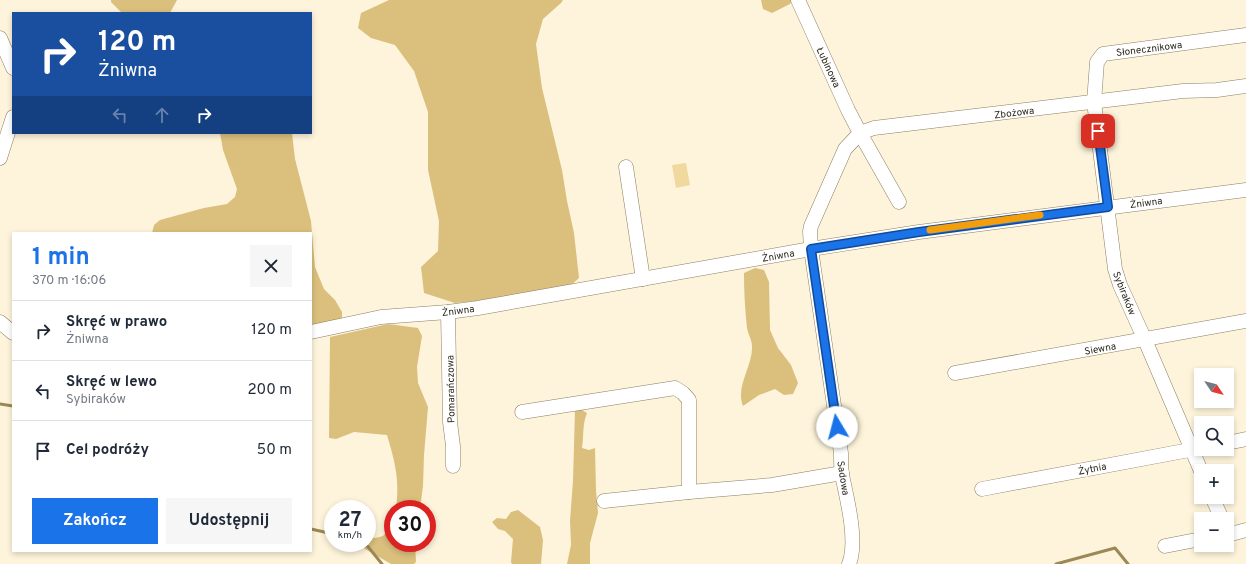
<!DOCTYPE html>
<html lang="pl">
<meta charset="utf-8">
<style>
:root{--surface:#fff;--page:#f6f6f7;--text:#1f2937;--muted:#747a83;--line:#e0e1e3;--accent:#1a73e8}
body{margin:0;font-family:Overpass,sans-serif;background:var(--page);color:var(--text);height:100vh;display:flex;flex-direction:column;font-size:15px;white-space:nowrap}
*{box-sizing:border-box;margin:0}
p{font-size:13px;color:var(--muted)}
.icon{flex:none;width:22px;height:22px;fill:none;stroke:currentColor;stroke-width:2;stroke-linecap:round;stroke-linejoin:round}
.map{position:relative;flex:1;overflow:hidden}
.sheet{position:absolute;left:12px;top:232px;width:300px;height:320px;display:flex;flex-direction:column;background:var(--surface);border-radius:0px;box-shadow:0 2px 6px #0003}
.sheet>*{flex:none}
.top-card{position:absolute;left:12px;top:12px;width:300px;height:122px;border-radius:0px;box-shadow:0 2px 6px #0003;background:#1a4fa0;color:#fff;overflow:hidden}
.needle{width:26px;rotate:125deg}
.buttons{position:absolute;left:1194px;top:368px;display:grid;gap:8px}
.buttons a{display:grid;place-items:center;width:40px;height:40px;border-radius:0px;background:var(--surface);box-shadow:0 2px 6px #0003;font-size:20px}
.speed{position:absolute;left:324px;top:500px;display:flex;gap:8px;font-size:20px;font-weight:700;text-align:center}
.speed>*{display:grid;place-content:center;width:52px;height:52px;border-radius:50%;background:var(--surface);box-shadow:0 2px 6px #0003;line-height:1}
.speed small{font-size:10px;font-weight:400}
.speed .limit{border:6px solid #d22;background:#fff;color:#111}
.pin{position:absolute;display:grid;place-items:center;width:34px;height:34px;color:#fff;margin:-17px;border-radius:8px;box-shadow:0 2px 6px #0006}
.me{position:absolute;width:44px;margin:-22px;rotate:352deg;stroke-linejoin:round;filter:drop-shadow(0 0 3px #0008)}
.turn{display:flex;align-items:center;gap:14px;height:84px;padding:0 20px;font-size:18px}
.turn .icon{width:52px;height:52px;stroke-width:2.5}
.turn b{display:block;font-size:28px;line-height:34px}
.lanes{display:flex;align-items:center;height:38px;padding:0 20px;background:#0003;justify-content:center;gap:20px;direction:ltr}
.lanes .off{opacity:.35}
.round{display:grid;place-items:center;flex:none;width:42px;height:42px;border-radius:0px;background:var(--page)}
.headline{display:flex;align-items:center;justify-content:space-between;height:68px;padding:0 20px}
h1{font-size:24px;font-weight:700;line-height:30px;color:var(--accent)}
.primary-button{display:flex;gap:8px;margin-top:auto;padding:8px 20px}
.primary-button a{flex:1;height:46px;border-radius:0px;background:var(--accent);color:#fff;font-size:16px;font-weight:700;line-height:46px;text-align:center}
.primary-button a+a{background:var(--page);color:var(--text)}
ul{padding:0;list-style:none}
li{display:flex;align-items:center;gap:12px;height:60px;padding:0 20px;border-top:1px solid var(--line)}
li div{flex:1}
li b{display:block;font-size:15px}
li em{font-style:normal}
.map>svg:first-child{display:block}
.green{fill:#f0d89f}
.forest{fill:#dabf7d}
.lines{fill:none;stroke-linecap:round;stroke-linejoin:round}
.stream{stroke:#9c8856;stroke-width:3}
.minor-casing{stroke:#8b7f63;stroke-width:15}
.minor{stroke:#fff;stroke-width:14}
.route-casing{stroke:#114b97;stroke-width:10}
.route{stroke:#1a73e8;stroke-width:7}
.slow{stroke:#f59e0b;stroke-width:7}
.labels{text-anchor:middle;stroke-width:3;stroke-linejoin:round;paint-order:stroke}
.street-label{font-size:10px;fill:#2c281c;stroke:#fff}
</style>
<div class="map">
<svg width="1246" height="564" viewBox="0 0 1246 564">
<rect width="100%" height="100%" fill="#fef4db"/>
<polygon class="green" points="686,163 690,185 676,188 672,165"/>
<g class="forest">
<polygon points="111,0 177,0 170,13 122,13 111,2"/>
<polygon points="389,0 563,0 561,3 543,19 536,44 542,88 562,170 567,201 574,233 579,278 570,286 476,301 455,303 424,293 421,267 438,251 439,221 428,170 428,112 414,71 395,45 371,38 358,28 361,13"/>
<polygon points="761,0 792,0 790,4 772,13 763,9"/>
<polygon points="220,133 292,133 295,159 311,221 315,267 324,289 335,300 342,312 342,323 311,329 311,233 152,233 154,225 160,220 204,208 227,204 235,197 237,189 223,150"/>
<path d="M 755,268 L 764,270 L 769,282 L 770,330 L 778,348 L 791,365 L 798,383 L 793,394 L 784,395 L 775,389 L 759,395 L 743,406 C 735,386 753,366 752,346 C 752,340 748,334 747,328 C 745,310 744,292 744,273 Z"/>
<path d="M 388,324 L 418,328 L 422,336 L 417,367 L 418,383 L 428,407 L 424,455 L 423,486 L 420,509 L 396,509 C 400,480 395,462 387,435 L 354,432 L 336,439 L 329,438 L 330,337 Z"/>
<path d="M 575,410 L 582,410 L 587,413 C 582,425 584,436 582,448 L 589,450 L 595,448 L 596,491 L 598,513 L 590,543 L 590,564 L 567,564 L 571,545 L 570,521 L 573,481 Z"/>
<polygon points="518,510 540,527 543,540 541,564 512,564 511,562 513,539 505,531 498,529 492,522 497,518 506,519 511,512"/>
<polygon points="393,523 393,543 415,543 416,562 414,564 391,564 360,546 345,543 367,543 367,536 375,538 383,536"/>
</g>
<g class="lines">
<g class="stream">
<polyline points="0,404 13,406"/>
<polyline points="311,529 333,534"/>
<polyline points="365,543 382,564"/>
<polyline points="1056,564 1115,548 1128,564"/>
</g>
<g class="minor-casing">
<g id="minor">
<path d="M 798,0 L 848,110 L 860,133 L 845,149 L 811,226 L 810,231 L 811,249 L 841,453 C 841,460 841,468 842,475 C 847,499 858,541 849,564"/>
<polyline points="0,38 13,68"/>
<polyline points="0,158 13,117"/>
<polyline points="626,167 643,279"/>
<polyline points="899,202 860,133 874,128 1183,91 1217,90 1246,86"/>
<polyline points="448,312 450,422 453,446 453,466"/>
<polyline points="0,322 13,333"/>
<polyline points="311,332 381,317 448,312 478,308 811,249 919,232 1246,190"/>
<polyline points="955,373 1246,321"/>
<polyline points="522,412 675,388 683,393 689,400 689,492"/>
<polyline points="1227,443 1246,439"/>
<polyline points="1201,471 1145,340 1120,285 1115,269 1094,102 1097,62 1103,54 1246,35"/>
<polyline points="982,489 1200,448"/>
<polyline points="1212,497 1222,519"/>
<polyline points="604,501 689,492 772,485 842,473"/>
<polyline points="1227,532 1229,531 1235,533 1246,530"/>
<polyline points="1165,546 1201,539"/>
</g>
</g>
<use href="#minor" class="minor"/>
</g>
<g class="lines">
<g class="route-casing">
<polyline id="route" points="837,427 811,249 919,232 1108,207 1098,131"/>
</g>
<use href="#route" class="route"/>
<polyline class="slow" points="930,230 1040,215"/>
</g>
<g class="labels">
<g class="street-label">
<text transform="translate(1149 48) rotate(-7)" y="4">Słonecznikowa</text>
<text transform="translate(829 67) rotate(65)" y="4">Łubinowa</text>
<text transform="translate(1014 112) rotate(-7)" y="4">Zbożowa</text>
<text transform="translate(1146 202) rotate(-7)" y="4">Żniwna</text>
<text transform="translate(778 255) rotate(-10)" y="4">Żniwna</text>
<text transform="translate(1125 293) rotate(68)" y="4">Sybiraków</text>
<text transform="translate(458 310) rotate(-7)" y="4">Żniwna</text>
<text transform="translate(1100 348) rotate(-10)" y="4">Siewna</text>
<text transform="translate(450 389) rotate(-91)" y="4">Pomarańczowa</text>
<text transform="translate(1092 468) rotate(-11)" y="4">Żytnia</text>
<text transform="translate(844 478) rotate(81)" y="4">Sadowa</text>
</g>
</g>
</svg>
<div class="buttons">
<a><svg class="needle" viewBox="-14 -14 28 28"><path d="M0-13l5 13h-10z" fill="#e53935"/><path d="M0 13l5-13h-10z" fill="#747a83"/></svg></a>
<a><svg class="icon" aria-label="search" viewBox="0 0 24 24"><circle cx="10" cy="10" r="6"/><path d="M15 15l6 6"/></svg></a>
<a>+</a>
<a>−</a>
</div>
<div class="speed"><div>27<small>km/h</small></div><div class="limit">30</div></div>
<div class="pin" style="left:1098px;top:131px;background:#d93025"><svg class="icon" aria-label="arrive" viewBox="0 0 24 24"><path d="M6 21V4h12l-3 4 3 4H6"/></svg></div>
<svg class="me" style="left:837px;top:427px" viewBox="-20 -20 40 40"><circle r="19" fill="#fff"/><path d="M0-13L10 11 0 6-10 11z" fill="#1a73e8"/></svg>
<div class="top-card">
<div class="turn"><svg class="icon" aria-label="right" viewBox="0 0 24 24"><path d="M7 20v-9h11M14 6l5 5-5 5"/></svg><div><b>120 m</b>Żniwna</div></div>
<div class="lanes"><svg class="icon off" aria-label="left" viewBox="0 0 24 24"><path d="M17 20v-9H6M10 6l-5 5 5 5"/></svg><svg class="icon off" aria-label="ahead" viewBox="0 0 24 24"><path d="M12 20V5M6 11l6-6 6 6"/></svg><svg class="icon" aria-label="right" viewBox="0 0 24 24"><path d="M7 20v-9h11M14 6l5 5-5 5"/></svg></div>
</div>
<section class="sheet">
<div class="headline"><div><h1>1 min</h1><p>370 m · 16:06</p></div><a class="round"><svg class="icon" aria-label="close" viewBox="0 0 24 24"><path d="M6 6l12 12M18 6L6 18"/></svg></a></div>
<ul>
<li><svg class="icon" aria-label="right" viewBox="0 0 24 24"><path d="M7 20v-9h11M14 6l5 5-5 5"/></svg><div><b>Skręć w prawo</b><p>Żniwna</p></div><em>120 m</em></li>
<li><svg class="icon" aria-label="left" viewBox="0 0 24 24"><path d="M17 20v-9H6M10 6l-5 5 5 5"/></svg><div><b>Skręć w lewo</b><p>Sybiraków</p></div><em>200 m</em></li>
<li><svg class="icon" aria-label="arrive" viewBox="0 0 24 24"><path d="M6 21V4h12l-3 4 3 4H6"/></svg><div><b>Cel podróży</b></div><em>50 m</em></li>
</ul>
<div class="primary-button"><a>Zakończ</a><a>Udostępnij</a></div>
</section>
</div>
